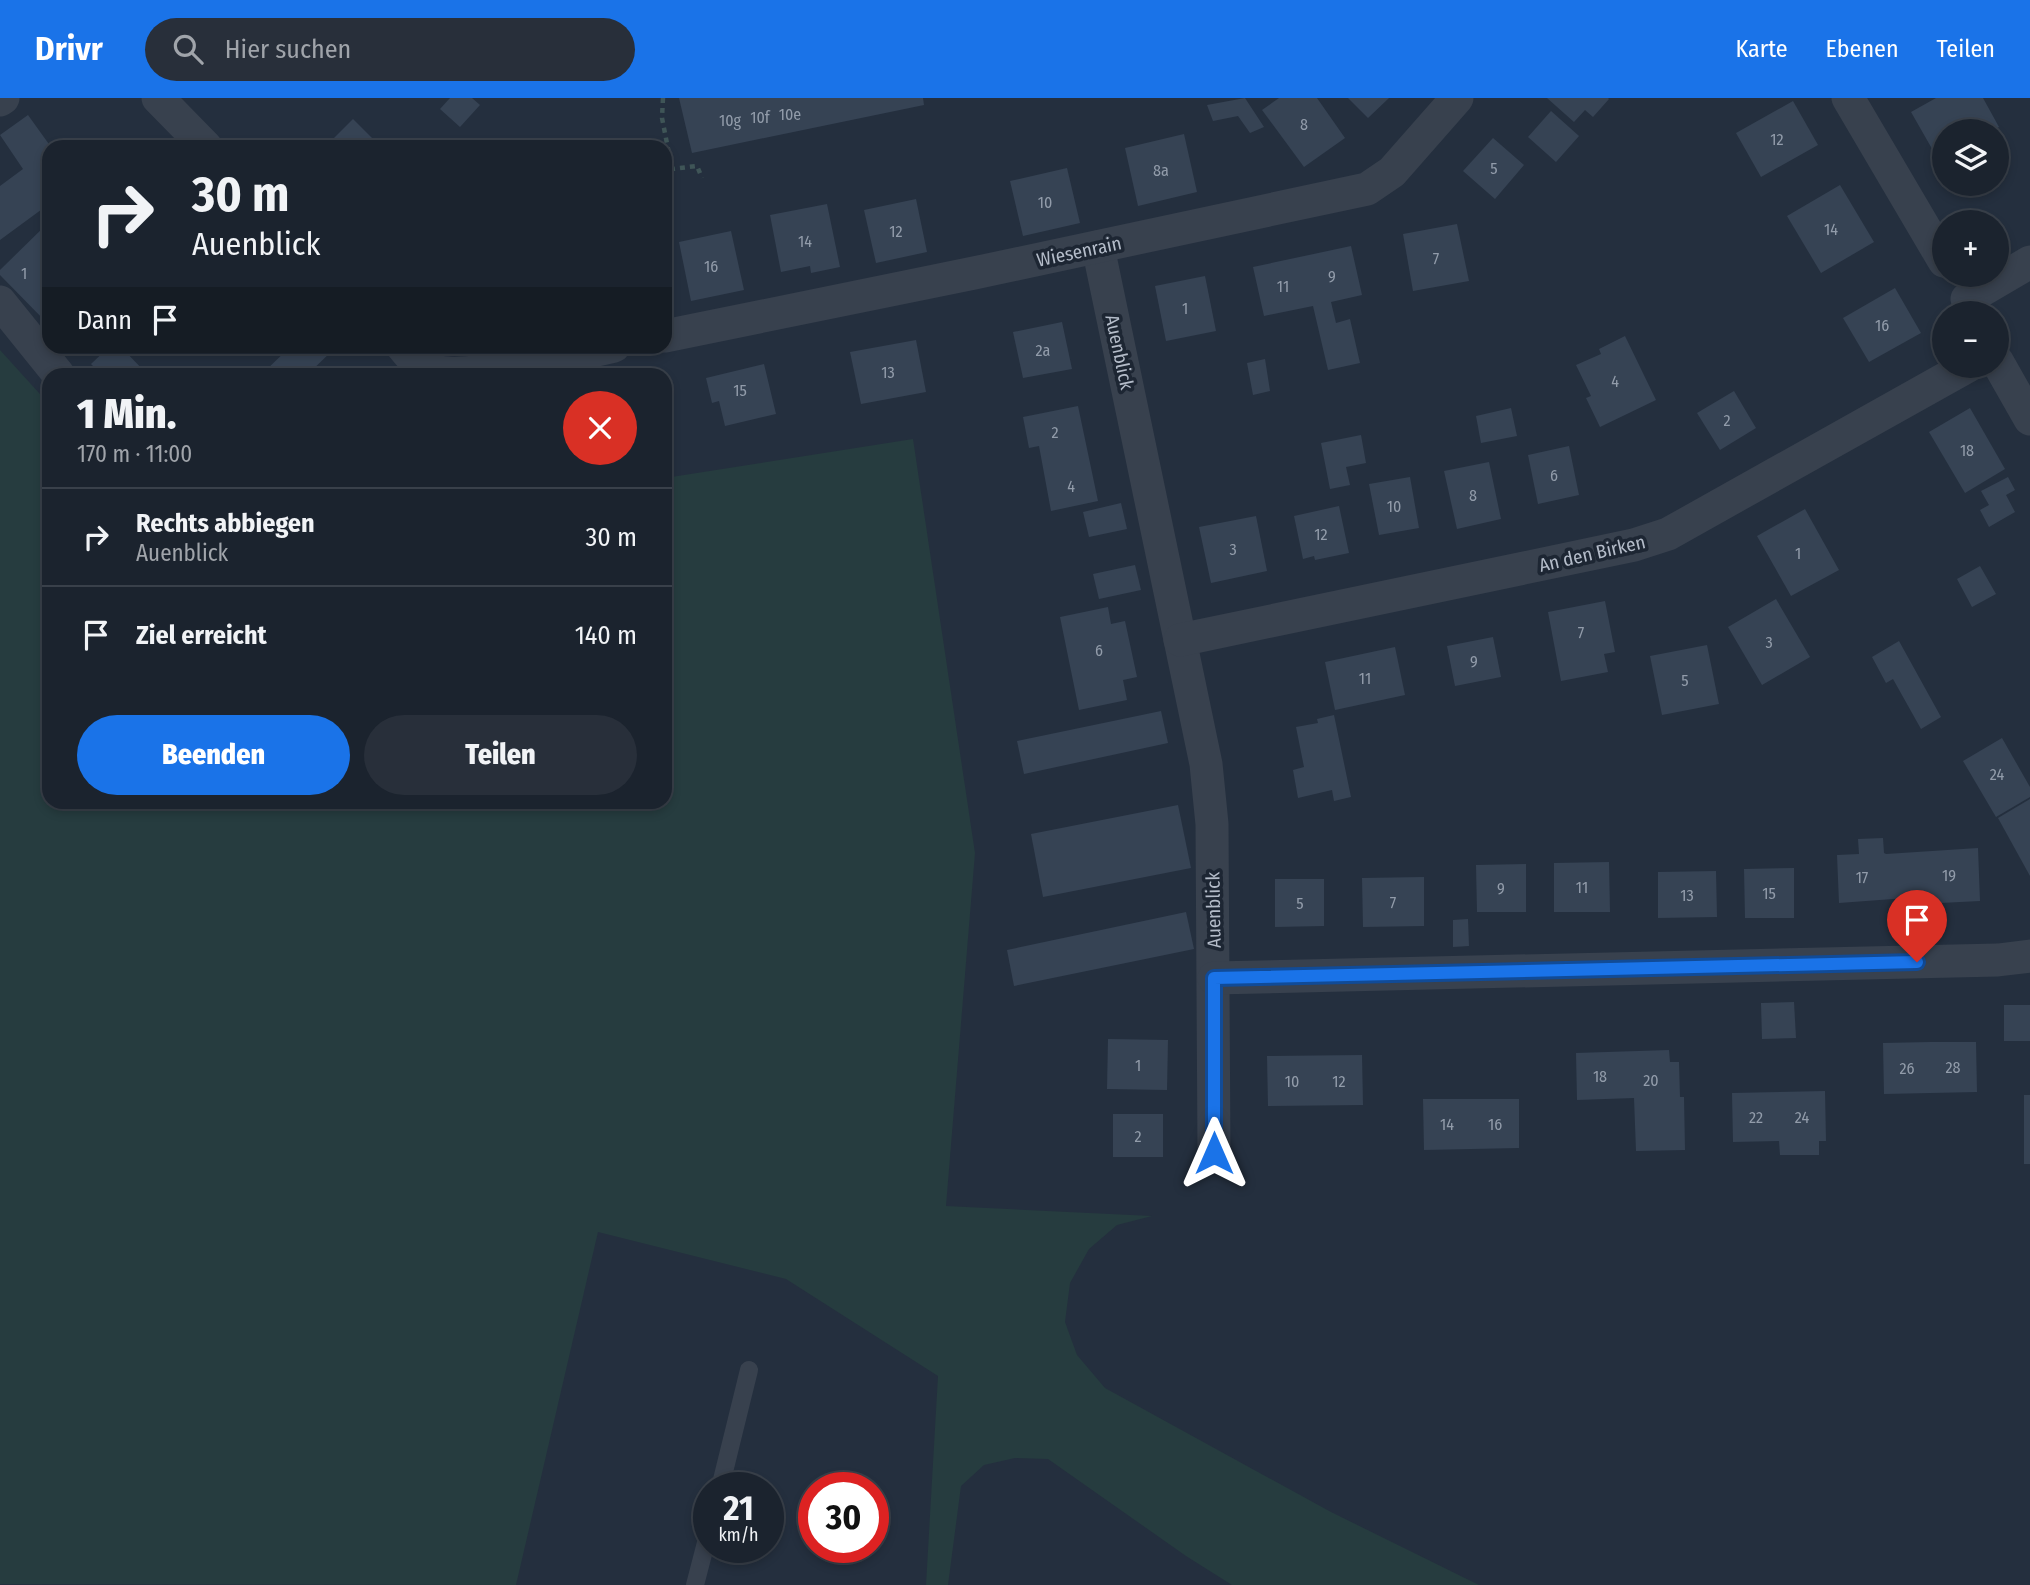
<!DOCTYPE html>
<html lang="de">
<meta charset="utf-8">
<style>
:root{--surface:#1b232e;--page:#282f3a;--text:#f1f3f6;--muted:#a0a4aa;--line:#39404a;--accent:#1a73e8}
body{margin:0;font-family:"Fira Sans Condensed",sans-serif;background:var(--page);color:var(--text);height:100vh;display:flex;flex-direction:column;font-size:26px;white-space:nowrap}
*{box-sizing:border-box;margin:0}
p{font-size:23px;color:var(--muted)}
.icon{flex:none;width:38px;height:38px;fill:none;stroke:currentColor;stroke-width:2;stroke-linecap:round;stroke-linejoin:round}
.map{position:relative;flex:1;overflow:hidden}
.panel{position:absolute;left:42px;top:270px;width:630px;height:441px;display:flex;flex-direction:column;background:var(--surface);border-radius:21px;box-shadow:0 4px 10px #0003,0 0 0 2px var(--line)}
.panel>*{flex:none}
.hud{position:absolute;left:42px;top:42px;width:630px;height:214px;border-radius:21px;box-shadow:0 4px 10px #0003,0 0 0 2px var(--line);background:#1b232e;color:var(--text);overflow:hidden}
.tools{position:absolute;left:1932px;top:21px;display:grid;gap:14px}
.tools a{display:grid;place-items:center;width:77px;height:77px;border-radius:50%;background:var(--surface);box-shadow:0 4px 10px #0003,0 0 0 2px var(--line);font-size:35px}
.speed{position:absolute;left:693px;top:1374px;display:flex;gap:14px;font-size:35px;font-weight:700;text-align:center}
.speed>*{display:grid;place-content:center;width:91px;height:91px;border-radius:50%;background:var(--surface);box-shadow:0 4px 10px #0003,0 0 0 2px var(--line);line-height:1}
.speed small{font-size:18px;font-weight:400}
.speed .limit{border:10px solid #d22;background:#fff;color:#111}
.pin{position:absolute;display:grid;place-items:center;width:60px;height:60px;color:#fff;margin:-72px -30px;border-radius:50% 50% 50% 0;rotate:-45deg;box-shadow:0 0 7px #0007}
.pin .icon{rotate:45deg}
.me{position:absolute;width:77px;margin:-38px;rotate:0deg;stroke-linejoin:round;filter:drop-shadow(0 0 5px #0008)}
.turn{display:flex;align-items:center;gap:24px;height:147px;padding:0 35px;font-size:32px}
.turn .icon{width:91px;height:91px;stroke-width:2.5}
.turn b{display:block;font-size:49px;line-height:60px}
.then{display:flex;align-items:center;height:66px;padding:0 35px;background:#0003;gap:14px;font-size:26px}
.round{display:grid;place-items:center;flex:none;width:74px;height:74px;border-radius:37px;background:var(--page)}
.headline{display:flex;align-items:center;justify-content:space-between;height:119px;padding:0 35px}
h1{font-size:42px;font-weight:800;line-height:52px}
.cta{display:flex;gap:14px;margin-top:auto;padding:14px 35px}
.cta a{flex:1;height:80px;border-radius:42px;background:var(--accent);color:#fff;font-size:28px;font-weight:800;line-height:80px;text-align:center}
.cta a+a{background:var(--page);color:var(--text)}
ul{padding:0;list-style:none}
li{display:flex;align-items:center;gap:21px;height:98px;padding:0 35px;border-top:2px solid var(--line)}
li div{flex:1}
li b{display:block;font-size:26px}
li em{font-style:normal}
header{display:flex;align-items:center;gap:42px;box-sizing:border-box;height:98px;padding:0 35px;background:var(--accent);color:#fff}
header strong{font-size:33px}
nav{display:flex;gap:38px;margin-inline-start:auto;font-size:24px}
.search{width:490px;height:63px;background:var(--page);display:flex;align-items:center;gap:18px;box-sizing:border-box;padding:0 24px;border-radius:38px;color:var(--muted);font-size:26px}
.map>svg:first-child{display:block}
.green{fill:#263c3f}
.building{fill:#364354}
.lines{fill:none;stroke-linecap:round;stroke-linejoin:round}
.path{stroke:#3f5557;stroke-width:4.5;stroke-dasharray:5 5;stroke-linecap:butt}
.lane{stroke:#38414e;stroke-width:18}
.street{stroke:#38414e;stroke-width:33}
.route-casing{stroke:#114b97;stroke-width:18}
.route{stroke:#1a73e8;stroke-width:12}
.labels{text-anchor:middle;stroke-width:7;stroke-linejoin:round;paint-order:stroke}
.number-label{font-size:16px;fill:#929caa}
.street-label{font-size:19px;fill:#b4bcc9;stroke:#1d2633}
</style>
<header>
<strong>Drivr</strong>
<div class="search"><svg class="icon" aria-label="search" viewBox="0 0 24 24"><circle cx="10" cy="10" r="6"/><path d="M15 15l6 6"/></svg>Hier suchen</div>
<nav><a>Karte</a><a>Ebenen</a><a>Teilen</a></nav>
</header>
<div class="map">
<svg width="2030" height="1487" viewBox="0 0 2030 1487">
<rect width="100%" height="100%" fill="#242f3e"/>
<polygon class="green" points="0,252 49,306 49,704 665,704 665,380 913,341 975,755 946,1108 1152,1118 1117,1127 1089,1151 1070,1185 1065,1224 1077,1257 1105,1290 1331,1414 1479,1487 1232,1487 1186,1458 1048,1361 1015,1360 984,1367 961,1388 948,1487 926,1487 938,1278 786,1181 598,1134 516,1487 0,1486"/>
<g class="building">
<polygon points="450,0 472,0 480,7 460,29 440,11"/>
<polygon points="679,0 923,0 924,7 692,55"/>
<polygon points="1245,0 1264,29 1250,35 1238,18 1213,23 1207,7"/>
<polygon points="1279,0 1317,0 1345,40 1304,69 1262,12"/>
<polygon points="1348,0 1389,0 1368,20"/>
<polygon points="1547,0 1608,0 1609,1 1593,19 1585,12 1574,24"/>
<polygon points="1936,0 1983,0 1999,29 1992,33 1944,33 1944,60 1939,63 1911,14"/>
<polygon points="1793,3 1818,47 1761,79 1736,35"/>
<polygon points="1551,13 1579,38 1556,64 1528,39"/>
<polygon points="28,17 51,49 49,92 42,97 49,106 0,142 0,88 23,71 0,37"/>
<polygon points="353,21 381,49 325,49"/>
<polygon points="1184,36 1197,94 1138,108 1125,50"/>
<polygon points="1493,40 1524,67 1495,101 1463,73"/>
<polygon points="1067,70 1080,125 1023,138 1010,83"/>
<polygon points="1840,87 1874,144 1821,175 1787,118"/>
<polygon points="916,101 927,154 876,165 864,112"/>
<polygon points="827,106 840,169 811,175 810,168 781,174 770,117"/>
<polygon points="49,124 49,227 0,177 0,172"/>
<polygon points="1457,126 1469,183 1413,193 1403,136"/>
<polygon points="731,133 744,192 691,203 679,144"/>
<polygon points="1351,148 1362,197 1331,204 1336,225 1350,221 1360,265 1328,272 1313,208 1264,218 1253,169"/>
<polygon points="1205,178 1216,233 1166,243 1155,188"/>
<polygon points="1895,190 1921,235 1869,264 1843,220"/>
<polygon points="1062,224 1072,271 1023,280 1013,234"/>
<polygon points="1625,238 1656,302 1600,329 1586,300 1591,298 1576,267 1601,256 1599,251"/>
<polygon points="916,242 926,294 861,306 850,254"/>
<polygon points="110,248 120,248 147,276 101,276 91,266"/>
<polygon points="291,248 331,248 334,251 308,276 262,276"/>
<polygon points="1265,261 1270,293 1253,297 1247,265"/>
<polygon points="764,266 776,316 725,328 719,303 712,305 706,280"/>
<polygon points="1734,293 1756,330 1720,352 1697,315"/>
<polygon points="1078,308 1098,403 1051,413 1039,348 1029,350 1023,319"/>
<polygon points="1511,310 1517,338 1481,345 1476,318"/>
<polygon points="1970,310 2005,371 1965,395 1929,334"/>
<polygon points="1361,337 1366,365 1346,369 1350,387 1330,391 1321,345"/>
<polygon points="1569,348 1579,397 1538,406 1528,357"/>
<polygon points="1489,364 1501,421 1457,431 1444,373"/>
<polygon points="1410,379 1419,430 1379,437 1369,386"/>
<polygon points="2008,379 2015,392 2006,397 2015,414 1989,429 1980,412 1989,407 1981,393"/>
<polygon points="1121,405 1127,431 1089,439 1083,414"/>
<polygon points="1339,408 1349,455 1315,462 1314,458 1303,461 1294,418"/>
<polygon points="1805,411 1839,472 1791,498 1757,438"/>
<polygon points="1256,418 1267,473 1211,485 1199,429"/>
<polygon points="1135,467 1141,492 1099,501 1093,476"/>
<polygon points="1980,468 1996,496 1972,509 1957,481"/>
<polygon points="1776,501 1810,559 1762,587 1728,529"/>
<polygon points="1605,503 1615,554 1604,556 1608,574 1561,583 1548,514"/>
<polygon points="1108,509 1111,526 1125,523 1137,579 1123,582 1127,602 1079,612 1060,519"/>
<polygon points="1493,539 1501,579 1455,588 1447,548"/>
<polygon points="1899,543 1941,619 1921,631 1893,581 1886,585 1872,559"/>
<polygon points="1707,547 1719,606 1662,617 1650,558"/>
<polygon points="1395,549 1405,597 1335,612 1325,564"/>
<polygon points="1161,613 1168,645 1024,676 1017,643"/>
<polygon points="1334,617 1351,699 1334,703 1332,692 1298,700 1293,672 1304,669 1296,629 1318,625 1317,621"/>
<polygon points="2002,640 2030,689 2030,699 1996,719 1963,663"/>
<polygon points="2030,701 2030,778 1998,720"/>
<polygon points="1178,707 1191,770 1043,799 1031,736"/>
<polygon points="1883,740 1884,755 1886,756 1978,750 1980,803 1921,806 1920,799 1839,805 1837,757 1859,756 1858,741"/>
<polygon points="1609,764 1610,814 1554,814 1554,765"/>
<polygon points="1526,766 1526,814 1477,814 1476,767"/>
<polygon points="1794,770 1794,820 1745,820 1744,771"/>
<polygon points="1716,773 1717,819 1658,820 1658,774"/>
<polygon points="1424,779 1424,828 1363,829 1362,780"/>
<polygon points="1275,781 1324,781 1324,828 1275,829"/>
<polygon points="1186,814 1194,851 1014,888 1007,852"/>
<polygon points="1468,821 1469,848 1453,849 1453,822"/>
<polygon points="1794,904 1796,940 1762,941 1761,905"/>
<rect x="2004" y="907" width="26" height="36"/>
<polygon points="1108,941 1168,942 1167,992 1107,991"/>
<polygon points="1930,944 1976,944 1977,994 1884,996 1883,945"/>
<polygon points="1669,952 1670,964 1679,964 1680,999 1684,999 1685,1052 1636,1053 1634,1000 1577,1002 1576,955"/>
<polygon points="1362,957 1363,1007 1268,1008 1267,958"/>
<polygon points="1825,993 1826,1043 1819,1043 1819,1057 1780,1057 1779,1043 1733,1044 1732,995"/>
<rect x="2024" y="997" width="6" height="69"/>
<polygon points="1423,1001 1519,1001 1519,1050 1424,1052"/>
<rect x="1113" y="1016" width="50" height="43"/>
</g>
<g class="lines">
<polyline class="path" points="663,0 662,20 672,71 697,68 702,80"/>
<g class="lane">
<polyline points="720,1390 749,1272"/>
<polyline points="695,1487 709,1433"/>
</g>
<g class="street">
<polyline points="158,0 206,49"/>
<polyline points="1848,0 1944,163"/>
<polyline points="0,2 3,0"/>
<polyline points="1098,149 1206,666 1212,726 1214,1055"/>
<polyline points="1967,201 2030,164"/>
<polyline points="0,204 58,276"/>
<polyline points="665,238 974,175 1367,91 1392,74 1457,0"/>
<path d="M 402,248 C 408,255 414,263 421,268 C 452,289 576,256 614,248"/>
<polyline points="1997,263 2030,321"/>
<polyline points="1180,542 1634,447 1668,436 1968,268"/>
<polyline points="1214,880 1998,862 2030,858"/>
</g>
</g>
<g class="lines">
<g class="route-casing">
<polyline id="route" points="1214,1055 1214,880 1917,864"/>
</g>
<use href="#route" class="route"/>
</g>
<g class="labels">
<g class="number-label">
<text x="790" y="22">10e</text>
<text x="760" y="25">10f</text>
<text x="730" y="28">10g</text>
<text x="1304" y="32">8</text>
<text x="1777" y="47">12</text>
<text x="1494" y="76">5</text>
<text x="1161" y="78">8a</text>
<text x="1045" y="110">10</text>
<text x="1831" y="137">14</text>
<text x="896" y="139">12</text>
<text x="805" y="149">14</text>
<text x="1436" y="166">7</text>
<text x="711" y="174">16</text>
<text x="24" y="181">1</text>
<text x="1332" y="184">9</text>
<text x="1283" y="194">11</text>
<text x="1185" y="216">1</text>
<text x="1882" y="233">16</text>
<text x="1043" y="258">2a</text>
<text x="888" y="280">13</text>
<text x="1615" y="289">4</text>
<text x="740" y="298">15</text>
<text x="1727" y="328">2</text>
<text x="1055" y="340">2</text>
<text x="1967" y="358">18</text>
<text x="1554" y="383">6</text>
<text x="1071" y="394">4</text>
<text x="1473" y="403">8</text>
<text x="1394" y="414">10</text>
<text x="1321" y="442">12</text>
<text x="1233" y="457">3</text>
<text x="1798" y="461">1</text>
<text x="1581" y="540">7</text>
<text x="1769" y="550">3</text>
<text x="1099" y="558">6</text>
<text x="1474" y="569">9</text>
<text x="1365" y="586">11</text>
<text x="1685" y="588">5</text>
<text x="1997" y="682">24</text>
<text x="1949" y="783">19</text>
<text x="1862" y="785">17</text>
<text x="1582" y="795">11</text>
<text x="1501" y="796">9</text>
<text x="1769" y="801">15</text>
<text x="1687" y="803">13</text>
<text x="1393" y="810">7</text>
<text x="1300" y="811">5</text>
<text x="1138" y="973">1</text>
<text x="1953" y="975">28</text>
<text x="1907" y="976">26</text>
<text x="1600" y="984">18</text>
<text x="1651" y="988">20</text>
<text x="1292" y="989">10</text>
<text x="1339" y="989">12</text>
<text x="1756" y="1025">22</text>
<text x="1802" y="1025">24</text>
<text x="1447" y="1032">14</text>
<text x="1495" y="1032">16</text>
<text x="1138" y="1044">2</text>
</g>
<g class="street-label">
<text transform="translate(1079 153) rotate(-12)" y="7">Wiesenrain</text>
<text transform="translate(1120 254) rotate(78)" y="7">Auenblick</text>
<text transform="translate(1592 455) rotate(-13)" y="7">An den Birken</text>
<text transform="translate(1213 812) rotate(-91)" y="7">Auenblick</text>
</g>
</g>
</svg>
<div class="tools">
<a><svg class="icon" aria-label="layers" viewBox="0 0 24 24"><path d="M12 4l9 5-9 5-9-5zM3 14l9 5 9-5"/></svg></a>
<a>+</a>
<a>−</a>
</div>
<div class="speed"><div>21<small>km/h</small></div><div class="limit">30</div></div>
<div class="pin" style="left:1917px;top:864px;background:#d93025"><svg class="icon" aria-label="arrive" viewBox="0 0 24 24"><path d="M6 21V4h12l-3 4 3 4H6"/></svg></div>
<svg class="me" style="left:1214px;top:1055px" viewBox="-20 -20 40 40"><path d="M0-17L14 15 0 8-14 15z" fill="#1a73e8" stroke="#fff" stroke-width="4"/></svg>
<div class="hud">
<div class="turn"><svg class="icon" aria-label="right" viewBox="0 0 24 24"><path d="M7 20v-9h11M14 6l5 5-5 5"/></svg><div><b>30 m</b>Auenblick</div></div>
<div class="then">Dann<svg class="icon" aria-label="arrive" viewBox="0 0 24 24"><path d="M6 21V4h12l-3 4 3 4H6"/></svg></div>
</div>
<section class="panel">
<div class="headline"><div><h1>1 Min.</h1><p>170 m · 11:00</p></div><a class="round" style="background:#d93025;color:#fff"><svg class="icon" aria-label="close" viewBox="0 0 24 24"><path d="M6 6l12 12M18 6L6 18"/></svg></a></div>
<ul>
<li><svg class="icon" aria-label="right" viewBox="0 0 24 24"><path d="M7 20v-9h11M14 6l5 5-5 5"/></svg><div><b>Rechts abbiegen</b><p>Auenblick</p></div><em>30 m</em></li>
<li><svg class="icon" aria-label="arrive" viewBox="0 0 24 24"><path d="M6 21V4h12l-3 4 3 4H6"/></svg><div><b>Ziel erreicht</b></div><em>140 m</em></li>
</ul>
<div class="cta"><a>Beenden</a><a>Teilen</a></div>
</section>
</div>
